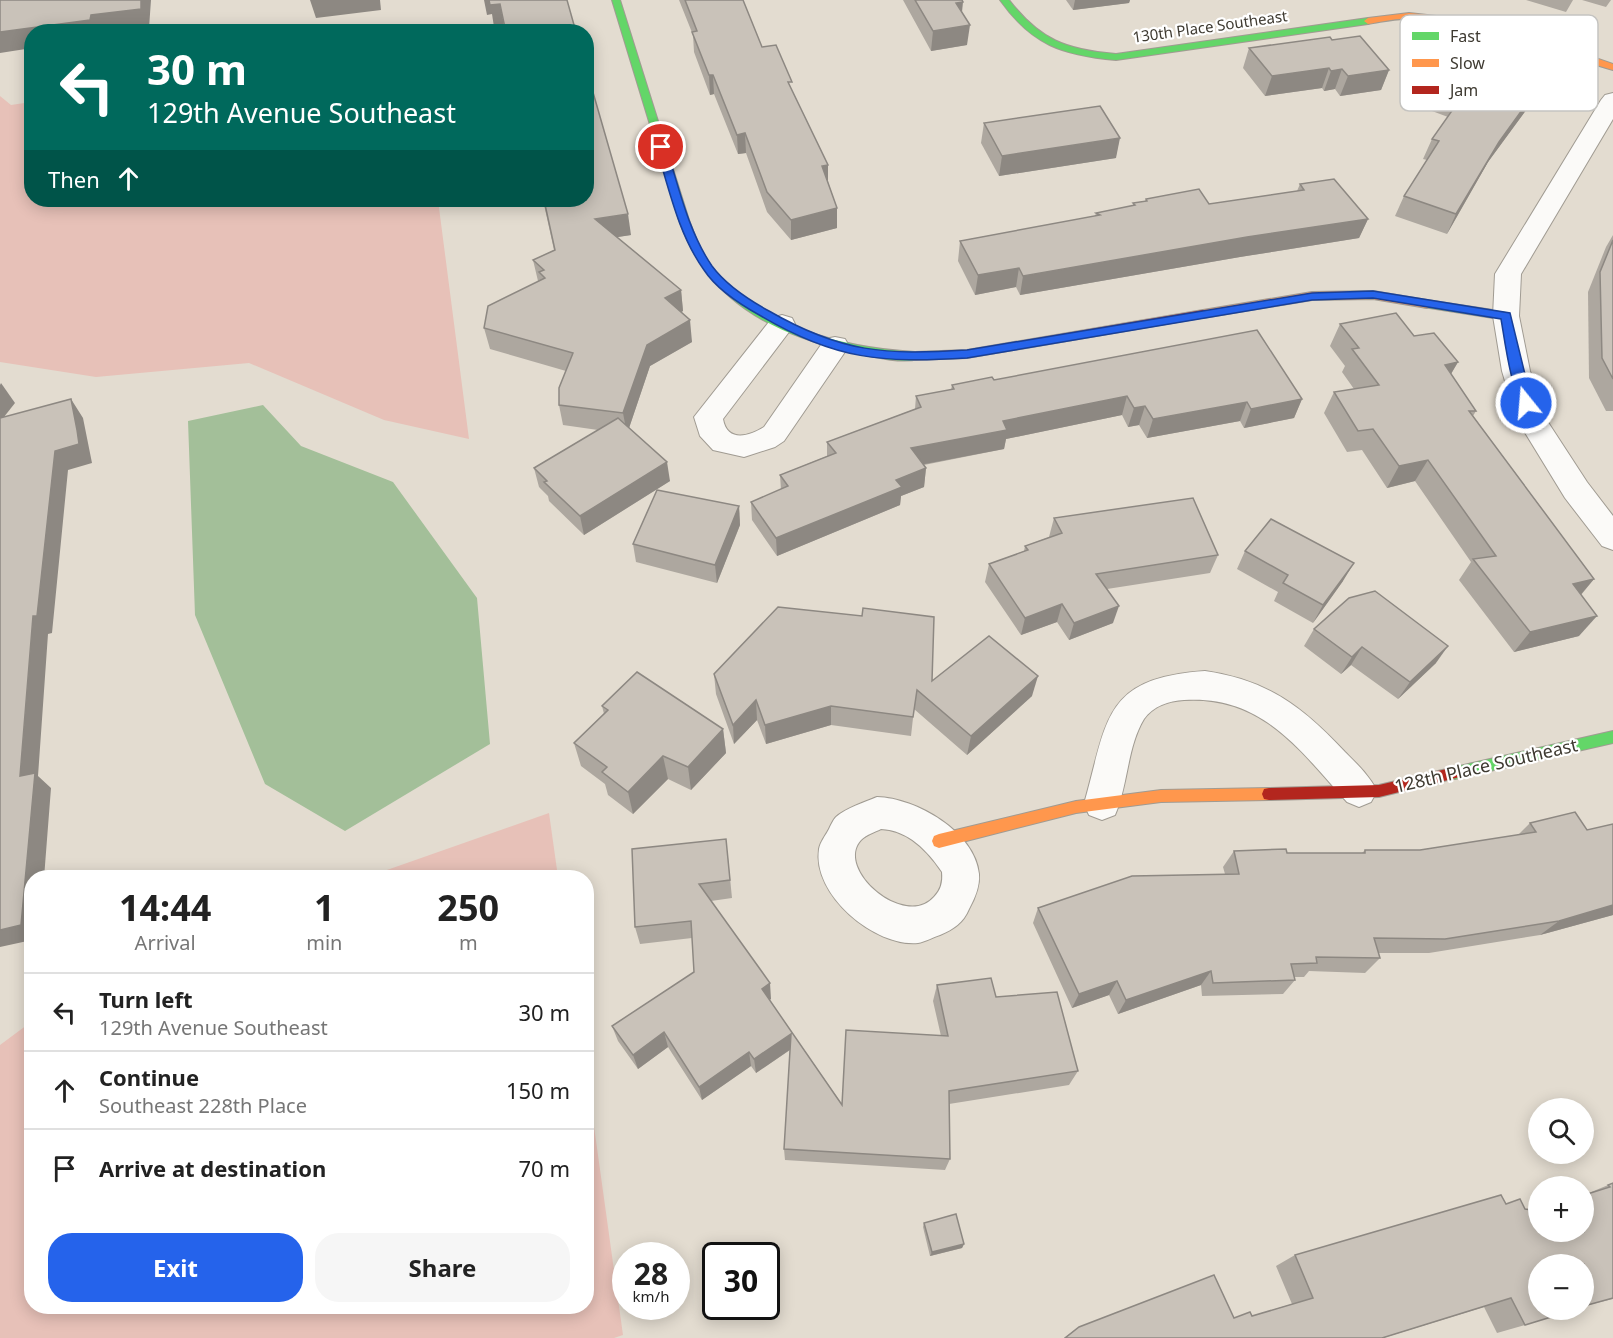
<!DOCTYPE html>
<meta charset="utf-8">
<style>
:root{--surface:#fff;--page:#f6f6f6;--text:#222;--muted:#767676;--line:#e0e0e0;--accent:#2563eb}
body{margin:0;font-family:"Noto Sans",sans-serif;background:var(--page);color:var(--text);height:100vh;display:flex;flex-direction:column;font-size:22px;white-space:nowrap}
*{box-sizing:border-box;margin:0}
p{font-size:20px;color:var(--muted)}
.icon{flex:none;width:33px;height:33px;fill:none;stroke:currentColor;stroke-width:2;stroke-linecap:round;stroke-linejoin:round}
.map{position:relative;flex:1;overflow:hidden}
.side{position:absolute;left:24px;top:870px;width:570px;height:444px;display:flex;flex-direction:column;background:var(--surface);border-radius:24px;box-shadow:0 3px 15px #0003}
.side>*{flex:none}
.hud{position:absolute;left:24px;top:24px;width:570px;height:183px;border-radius:24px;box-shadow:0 3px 15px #0003;background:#00695c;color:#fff;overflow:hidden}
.fabs{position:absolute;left:1528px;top:1098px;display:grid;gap:12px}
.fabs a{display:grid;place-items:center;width:66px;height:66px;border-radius:50%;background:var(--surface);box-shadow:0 3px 15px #0003;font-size:30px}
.speed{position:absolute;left:612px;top:1242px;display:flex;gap:12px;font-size:30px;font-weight:700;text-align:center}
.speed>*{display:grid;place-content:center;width:78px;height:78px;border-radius:50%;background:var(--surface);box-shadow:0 3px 15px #0003;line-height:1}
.speed small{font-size:15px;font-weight:400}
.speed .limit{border:3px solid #111;border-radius:9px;background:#fff;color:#111}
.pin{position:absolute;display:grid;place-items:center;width:51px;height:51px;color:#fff;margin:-26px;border:3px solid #fff;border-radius:50%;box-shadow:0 2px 6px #0007}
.me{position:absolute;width:66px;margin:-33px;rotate:343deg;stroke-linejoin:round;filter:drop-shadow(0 0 4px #0008)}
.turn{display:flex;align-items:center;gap:21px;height:126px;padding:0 24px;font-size:27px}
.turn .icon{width:78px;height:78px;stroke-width:2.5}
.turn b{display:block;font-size:42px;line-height:51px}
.then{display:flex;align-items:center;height:57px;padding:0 24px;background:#0003;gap:12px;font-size:22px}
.eta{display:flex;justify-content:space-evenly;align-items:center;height:102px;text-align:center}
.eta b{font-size:36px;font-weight:700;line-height:42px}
.button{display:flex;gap:12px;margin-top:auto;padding:12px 24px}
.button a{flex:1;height:69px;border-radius:24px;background:var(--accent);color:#fff;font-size:24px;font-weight:700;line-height:69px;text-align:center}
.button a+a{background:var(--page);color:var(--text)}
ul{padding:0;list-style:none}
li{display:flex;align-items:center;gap:18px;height:78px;padding:0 24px;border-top:2px solid var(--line)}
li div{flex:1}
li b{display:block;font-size:22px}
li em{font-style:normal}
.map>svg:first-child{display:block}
.green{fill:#e7c1b8}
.water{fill:#a3bf99}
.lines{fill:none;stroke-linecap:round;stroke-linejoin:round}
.street-casing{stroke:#a09b92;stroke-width:2}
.fast-casing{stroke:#a09b92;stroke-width:2}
.slow-casing{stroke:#a09b92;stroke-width:2}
.jam-casing{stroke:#a09b92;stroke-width:2}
.street{fill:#fbfaf8;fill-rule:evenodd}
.fast{fill:#63d668;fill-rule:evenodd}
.slow{fill:#ff974d;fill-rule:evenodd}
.jam{fill:#b3261e;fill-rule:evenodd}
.wall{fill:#ada79f}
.shaded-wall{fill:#8d8882}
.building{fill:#c9c2b9;stroke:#8d8882;stroke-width:1.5}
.route{fill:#2563eb;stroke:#184099;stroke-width:1.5}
.labels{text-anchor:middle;stroke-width:4.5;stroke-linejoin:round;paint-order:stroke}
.far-street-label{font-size:15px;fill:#3e3a31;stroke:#fff}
.street-label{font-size:18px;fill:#3e3a31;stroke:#fff}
.key{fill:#fff;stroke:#c5c4c1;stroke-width:1.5}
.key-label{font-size:16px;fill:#3e3a31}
</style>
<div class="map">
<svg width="1613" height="1338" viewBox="0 0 1613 1338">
<rect width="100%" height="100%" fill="#e3dcd0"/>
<g class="green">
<polygon points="0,96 11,105 31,102 32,200 438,200 469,439 384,420 249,363 96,377 0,362"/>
<polygon points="549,813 558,877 367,877"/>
<polygon points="31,1022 32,1306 586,1306 587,1076 623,1335 614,1338 0,1338 0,1045"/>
</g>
<polygon class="water" points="263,405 301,446 393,482 477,598 490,744 345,831 265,784 195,615 188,421"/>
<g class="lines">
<g class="street-casing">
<g id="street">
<polygon points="1613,93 1613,119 1521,274 1519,316 1530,371 1544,416 1587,482 1613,516 1613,550 1602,546 1565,498 1516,418 1502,371 1493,316 1495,274 1601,100 1605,95"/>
<path d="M 782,315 L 792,318 L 795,324 L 723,419 C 727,442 748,437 764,427 L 825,339 L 835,337 L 845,339 L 849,346 L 784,441 L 775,447 L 744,457 L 713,450 L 700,436 L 694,417 L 772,318 Z"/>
<path d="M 1205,671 C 1268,680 1303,707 1345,752 C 1357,764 1369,775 1377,791 L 1371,802 L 1359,807 L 1347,802 C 1299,749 1262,695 1184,700 C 1169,701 1153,706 1144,719 C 1127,747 1128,786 1115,815 L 1102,820 L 1089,815 L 1084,804 C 1108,719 1103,678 1205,671 Z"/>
<path d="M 877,797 C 916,798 975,832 979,874 C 980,886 975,898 969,909 C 963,923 954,929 940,935 C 933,937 925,942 918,943 C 875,947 812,895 819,849 C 820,842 826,835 829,829 C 831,825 833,820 836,817 C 846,808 865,802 877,797 ZM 881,829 C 908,830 928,851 942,872 C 943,882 941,890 934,897 C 905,930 834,869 861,840 C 866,835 875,832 881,829 Z"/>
</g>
</g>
<g class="fast-casing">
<g id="fast">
<path d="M 612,0 L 620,0 L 689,220 C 695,236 701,253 711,266 C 759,326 842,348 915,352 L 919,353 L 919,359 C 899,364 870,356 850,352 C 771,333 708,301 679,220 Z"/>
<path d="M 1000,0 L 1009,0 C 1040,40 1066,50 1116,54 L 1368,18 L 1372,21 L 1368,24 L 1116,60 C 1062,55 1032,45 1000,0 Z"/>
<polygon points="1427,300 1506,312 1511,316 1506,320 1423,307 1422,304"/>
<polygon points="1613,731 1613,743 1455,779 1450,777 1448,773 1450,769 1455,767"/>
</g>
</g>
<g class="slow-casing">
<g id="slow">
<path d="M 1409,13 C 1480,19 1546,41 1613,64 L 1613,70 C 1545,51 1481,20 1409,19 C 1395,18 1382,22 1368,24 L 1364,21 L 1368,18 Z"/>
<polygon points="1373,291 1427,300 1432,304 1427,308 1373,299 1312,300 1203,318 1198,314 1203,310 1312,292"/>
<polygon points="1269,788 1274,789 1276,794 1274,799 1269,800 1161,802 1076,813 939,848 934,846 932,841 934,836 939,834 1076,801 1161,790"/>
</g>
</g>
<g class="jam-casing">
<g id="jam">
<polygon points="1203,310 1207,311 1207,317 967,358 915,360 909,356 915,352 967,350"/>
<polygon points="1455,767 1460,769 1462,773 1460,777 1379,797 1269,800 1264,799 1262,794 1264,789 1269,788 1379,785"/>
</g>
</g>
<use href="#street" class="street"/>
<use href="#fast" class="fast"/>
<use href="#slow" class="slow"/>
<use href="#jam" class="jam"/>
</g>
<g class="wall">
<polygon points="679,0 743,0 762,47 792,90 828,165 828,182 837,208 837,228 791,240 767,212 746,153 738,154 714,94 710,95 694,52 693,35"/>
<polygon points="903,0 962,0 962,13 967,45 931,51"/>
<polygon points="1066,0 1130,0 1129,3 1073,10"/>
<polygon points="1526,0 1573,0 1566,12"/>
<polygon points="1582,0 1611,0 1606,7"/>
<polygon points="1332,40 1389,70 1381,90 1340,96 1335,89 1324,91 1322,88 1265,96 1243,68 1249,48"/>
<polygon points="1555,63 1546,83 1488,162 1447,234 1395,216 1404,196 1427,160 1423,159 1432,139 1448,117 1432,111 1441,91 1490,68"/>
<polygon points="984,123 1116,158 999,176 981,143"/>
<polygon points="1300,184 1368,219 1359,238 1240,257 1020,295 1016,287 975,295 958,261 960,241 1095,216 1096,213 1133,206 1133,203 1145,201 1146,199 1209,204 1297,191"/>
<polygon points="543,200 631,235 617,237 681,290 683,311 681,312 692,342 650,366 629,428 670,481 584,535 549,501 548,496 539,487 534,468 598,430 563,425 559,405 566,371 490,349 484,328 538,281 533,260 554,250"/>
<polygon points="1613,235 1613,411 1606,411 1589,378 1588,292 1606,247"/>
<polygon points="1340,324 1414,336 1458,362 1451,374 1476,411 1473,416 1594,579 1581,595 1579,636 1514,652 1459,580 1471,562 1415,481 1387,488 1362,450 1347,452 1324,413 1334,392 1354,389 1342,372 1345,366 1330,346"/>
<polygon points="994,380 1302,399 1294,418 1244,428 1240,421 1147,438 1139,425 1128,427 1122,415 1006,439 1004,449 924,465 926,468 924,487 901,496 900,505 777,556 752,520 751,502 781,490 780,475 827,456 827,442 915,409 916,396 951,390 952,385"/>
<polygon points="739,506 740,525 717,583 636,562 633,544"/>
<polygon points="1054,518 1218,555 1210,573 1107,589 1113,623 1069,640 1057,622 1021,635 985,582 989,564 1024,551 1025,546 1049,537"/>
<polygon points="1245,551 1343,581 1313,623 1274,601 1278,592 1237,569"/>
<polygon points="1314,629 1436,663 1398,699 1351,665 1341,674 1304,646"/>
<polygon points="714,674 932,681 1032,696 967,755 914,709 911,736 831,725 766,744 757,720 734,744 716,694"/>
<polygon points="602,706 723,729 726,753 691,790 668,779 633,814 608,795 605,784 581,766 574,743 604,714"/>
<polygon points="1530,823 1587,830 1613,824 1613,915 1540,935 1429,953 1378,953 1380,958 1365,973 1309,971 1304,977 1294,977 1295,980 1283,994 1202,996 1201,985 1118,1014 1109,995 1072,1008 1033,923 1038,908 1225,874 1223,867 1234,851 1287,853 1362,853 1365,850 1420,850 1518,835"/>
<polygon points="728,858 732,898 711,901 771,999 769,1000 842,1104 941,1036 933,1001 937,985 996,997 1078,1071 1069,1085 949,1104 950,1159 945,1170 785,1160 784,1149 790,1050 756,1073 751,1066 702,1100 668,1047 638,1069 618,1041 612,1026 694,972 692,938 640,944 635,927"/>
<polygon points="1613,1183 1613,1299 1584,1306 1525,1325 1497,1333 1484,1307 1383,1338 1064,1338 1079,1327 1234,1318 1252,1316 1292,1304 1276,1266 1295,1255 1506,1204 1525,1209 1532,1210 1584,1195"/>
<polygon points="924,1223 964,1244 962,1248 930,1256 923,1227"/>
</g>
<g class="shaded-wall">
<polygon points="141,0 151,0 149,28 121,32 32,32 32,48 0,53 0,32 91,15"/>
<polygon points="310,0 380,0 381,10 316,18"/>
<polygon points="484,0 489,0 500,4 504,25 494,27 492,14 487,15"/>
<polygon points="1075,0 1130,0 1129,3 1073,10"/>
<polygon points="963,2 961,22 956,3"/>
<polygon points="970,25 967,45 931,51 933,31"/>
<polygon points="515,26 516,32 505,32 505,28"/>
<polygon points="1563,48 1546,83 1488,162 1447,234 1456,214 1499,142 1551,61"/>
<polygon points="1329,68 1322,88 1265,96 1272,76"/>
<polygon points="1342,69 1335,89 1324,91 1331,71"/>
<polygon points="1389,70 1381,90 1340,96 1348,76"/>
<polygon points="709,75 713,75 714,94 710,95"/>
<polygon points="745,133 746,153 738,154 737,135"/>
<polygon points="1120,138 1116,158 999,176 1002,156"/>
<polygon points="828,165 828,185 822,166"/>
<polygon points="837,208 837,228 791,240 791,220"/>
<polygon points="628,214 631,235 599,240 595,219"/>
<polygon points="1368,219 1359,238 1240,257 1020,295 1023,276 1247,237"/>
<polygon points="1019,268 1016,287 975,295 978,275"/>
<polygon points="681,290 683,311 668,320 665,298"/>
<polygon points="690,320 692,342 650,366 627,434 623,413 647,345"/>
<polygon points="1458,362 1445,384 1445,365"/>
<polygon points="1,383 15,403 0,422 0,385"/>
<polygon points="1127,396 1122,415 1006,439 1004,449 909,467 911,448 1003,421"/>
<polygon points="71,399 83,418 92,463 68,470 52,633 48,634 38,776 51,788 44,878 32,878 32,940 0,947 0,930 20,776 33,616 55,451"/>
<polygon points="1302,399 1294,418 1244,428 1251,409"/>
<polygon points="1247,402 1240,421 1147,438 1153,419"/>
<polygon points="1145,406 1139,425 1128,427 1134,408"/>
<polygon points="1428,460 1415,481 1387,488 1399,466"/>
<polygon points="667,462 670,481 584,535 580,516"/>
<polygon points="926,468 924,487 901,496 900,505 777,556 776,538 896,480"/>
<polygon points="739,506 740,525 717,583 715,565"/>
<polygon points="1354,563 1343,581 1313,623 1323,605"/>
<polygon points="1594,579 1577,599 1573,584"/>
<polygon points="1062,604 1057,622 1021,635 1025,618"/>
<polygon points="1119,606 1113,623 1069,640 1074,623"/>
<polygon points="1597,616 1579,636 1514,652 1530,632"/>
<polygon points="1448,646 1436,663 1398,699 1410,682"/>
<polygon points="1362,647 1351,665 1341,674 1352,657"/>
<polygon points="1038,676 1032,696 967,755 971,736"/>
<polygon points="756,700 757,720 734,744 733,725"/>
<polygon points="831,706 831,725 766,744 765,725"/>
<polygon points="723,729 726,753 691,790 688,767"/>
<polygon points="663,756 668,779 633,814 628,792"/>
<polygon points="1613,905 1613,915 1540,935 1559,921"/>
<polygon points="1211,971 1201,985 1118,1014 1126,1000"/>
<polygon points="1117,981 1109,995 1072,1008 1079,994"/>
<polygon points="770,983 771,999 763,1004 762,989"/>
<polygon points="664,1032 668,1047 638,1069 633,1055"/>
<polygon points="791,1034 791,1049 756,1073 754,1059"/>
<polygon points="749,1052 751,1066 702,1100 699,1087"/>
<polygon points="964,1244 962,1248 930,1256 932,1252"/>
</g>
<g class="building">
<polygon points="0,0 141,0 141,9 91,15 90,20 0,32"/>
<polygon points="489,0 567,0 576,32 517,32 515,26 505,28 500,4 490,5"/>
<polygon points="685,0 743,0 762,47 776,45 792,82 788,82 828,165 822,166 837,208 791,220 767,192 745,133 737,135 713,75 709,75 692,32 697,31"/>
<polygon points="915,0 962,0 963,2 956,3 970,25 933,31"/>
<polygon points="1522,33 1563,48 1551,61 1556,63 1499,142 1456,214 1404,196 1439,141 1432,139 1461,98 1441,91 1464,63 1490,68"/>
<polygon points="1360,36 1389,70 1348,76 1342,69 1331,71 1329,68 1272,76 1249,48 1330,37 1332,40"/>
<polygon points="586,68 628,214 595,219 681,290 665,298 690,320 647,345 623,413 559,405 559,388 573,353 484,328 488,306 545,278 539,272 544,270 533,260 555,250 544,200 586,200"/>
<polygon points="1100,106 1120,138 1002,156 984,123"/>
<polygon points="1334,179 1368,219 1247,237 1023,276 1019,268 978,275 960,241 1100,215 1096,213 1135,205 1133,203 1147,201 1146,199 1199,189 1209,204 1304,190 1300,184"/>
<polygon points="1613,240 1613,379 1602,358 1600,272"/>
<polygon points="1396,313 1414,336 1434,333 1458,362 1445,365 1476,411 1469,411 1594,579 1573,584 1597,616 1530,632 1473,559 1496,556 1428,460 1399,466 1373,429 1358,431 1334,392 1379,385 1352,349 1359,348 1340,324"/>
<polygon points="1257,330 1302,399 1251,409 1247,402 1153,419 1145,406 1134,408 1127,396 1003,421 1007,430 911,448 926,468 896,480 902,487 776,538 751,502 788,486 780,475 836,453 827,442 921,407 916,396 954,389 952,385 992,377 994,380"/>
<polygon points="71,399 77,430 79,444 55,451 37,616 33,616 20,776 35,773 21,925 0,930 0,418"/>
<polygon points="618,418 667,462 580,516 544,482 547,481 534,468"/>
<polygon points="657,490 739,506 715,565 633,544"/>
<polygon points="1193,498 1218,555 1096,574 1119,606 1074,623 1062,604 1025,618 989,564 1028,550 1025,546 1062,533 1054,518"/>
<polygon points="1271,519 1354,563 1323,605 1283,583 1288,575 1245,551"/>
<polygon points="1375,591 1448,646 1410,682 1362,647 1352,657 1314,629 1349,598"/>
<polygon points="778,607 862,616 863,608 934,617 932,681 989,636 1038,676 971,736 917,690 913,717 831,706 765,725 756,700 733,725 714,674"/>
<polygon points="637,672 723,729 688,767 663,756 628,792 602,772 607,767 574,743 608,710 602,706"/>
<polygon points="1575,812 1587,830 1613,824 1613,905 1559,921 1445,939 1374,938 1380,958 1316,957 1317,963 1291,964 1295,980 1213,983 1211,971 1126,1000 1117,981 1079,994 1038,908 1132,876 1239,874 1234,851 1286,849 1287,853 1365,853 1365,850 1420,850 1536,832 1530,823"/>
<polygon points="726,839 730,880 699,884 770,983 762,989 842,1105 846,1030 948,1036 937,985 991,978 996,997 1057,992 1078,1071 949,1091 950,1159 784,1149 791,1034 754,1059 749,1052 699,1087 664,1032 633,1055 612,1026 694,972 691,921 635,927 632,849"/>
<polygon points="1613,1183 1613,1298 1584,1306 1584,1264 1539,1264 1539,1310 1574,1310 1525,1325 1511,1298 1382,1338 1065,1338 1079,1327 1214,1275 1234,1318 1250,1312 1252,1316 1313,1298 1295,1255 1501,1195 1506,1204 1520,1199 1525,1209 1532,1210 1539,1208 1539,1232 1584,1232 1584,1195 1610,1187 1608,1185"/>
<polygon points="956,1214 964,1244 932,1252 924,1223"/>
</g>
<path class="route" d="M 661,144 L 666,147 C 679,187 688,231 712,266 C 726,285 749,300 769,311 C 842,353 885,355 967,350 L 1312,293 L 1373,291 L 1510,313 L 1532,403 L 1526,407 C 1512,401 1504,335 1501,319 L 1373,298 L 1312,300 L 967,358 C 882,363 836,360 761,316 C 741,305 717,290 704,270 C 678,234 669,188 656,147 Z"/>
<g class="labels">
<g class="far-street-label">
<text transform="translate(1210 27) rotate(-8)" y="5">130th Place Southeast</text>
</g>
<g class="street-label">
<text transform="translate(1486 766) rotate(-13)" y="6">128th Place Southeast</text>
</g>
</g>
<rect x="1400" y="15" width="198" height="96" rx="9" class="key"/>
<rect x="1412" y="32" width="27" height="8" fill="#63d668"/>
<rect x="1412" y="59" width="27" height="8" fill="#ff974d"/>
<rect x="1412" y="86" width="27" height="8" fill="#b3261e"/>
<g class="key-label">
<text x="1450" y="42">Fast</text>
<text x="1450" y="69">Slow</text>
<text x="1450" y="96">Jam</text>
</g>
</svg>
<div class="fabs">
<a><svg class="icon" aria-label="search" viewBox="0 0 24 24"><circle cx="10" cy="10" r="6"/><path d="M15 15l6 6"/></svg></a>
<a>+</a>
<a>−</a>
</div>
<div class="speed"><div>28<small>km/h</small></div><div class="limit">30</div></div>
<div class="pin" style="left:661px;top:147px;background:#d93025"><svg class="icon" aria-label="arrive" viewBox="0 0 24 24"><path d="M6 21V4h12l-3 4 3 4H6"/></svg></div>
<svg class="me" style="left:1526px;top:403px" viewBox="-20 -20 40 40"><circle r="17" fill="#2563eb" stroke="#fff" stroke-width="3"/><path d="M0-11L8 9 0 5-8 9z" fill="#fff"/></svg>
<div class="hud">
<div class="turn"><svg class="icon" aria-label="left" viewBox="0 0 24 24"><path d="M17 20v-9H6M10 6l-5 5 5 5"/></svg><div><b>30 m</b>129th Avenue Southeast</div></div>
<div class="then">Then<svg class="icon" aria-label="ahead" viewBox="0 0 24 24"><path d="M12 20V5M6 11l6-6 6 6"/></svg></div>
</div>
<section class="side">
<div class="eta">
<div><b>14:44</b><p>Arrival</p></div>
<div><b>1</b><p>min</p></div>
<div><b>250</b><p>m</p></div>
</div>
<ul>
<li><svg class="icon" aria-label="left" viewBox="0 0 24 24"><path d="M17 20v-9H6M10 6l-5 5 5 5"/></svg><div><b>Turn left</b><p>129th Avenue Southeast</p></div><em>30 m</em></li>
<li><svg class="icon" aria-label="ahead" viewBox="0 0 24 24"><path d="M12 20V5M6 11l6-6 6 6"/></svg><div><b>Continue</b><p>Southeast 228th Place</p></div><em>150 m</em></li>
<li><svg class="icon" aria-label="arrive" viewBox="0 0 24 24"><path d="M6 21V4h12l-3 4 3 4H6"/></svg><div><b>Arrive at destination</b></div><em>70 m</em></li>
</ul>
<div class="button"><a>Exit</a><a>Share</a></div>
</section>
</div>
